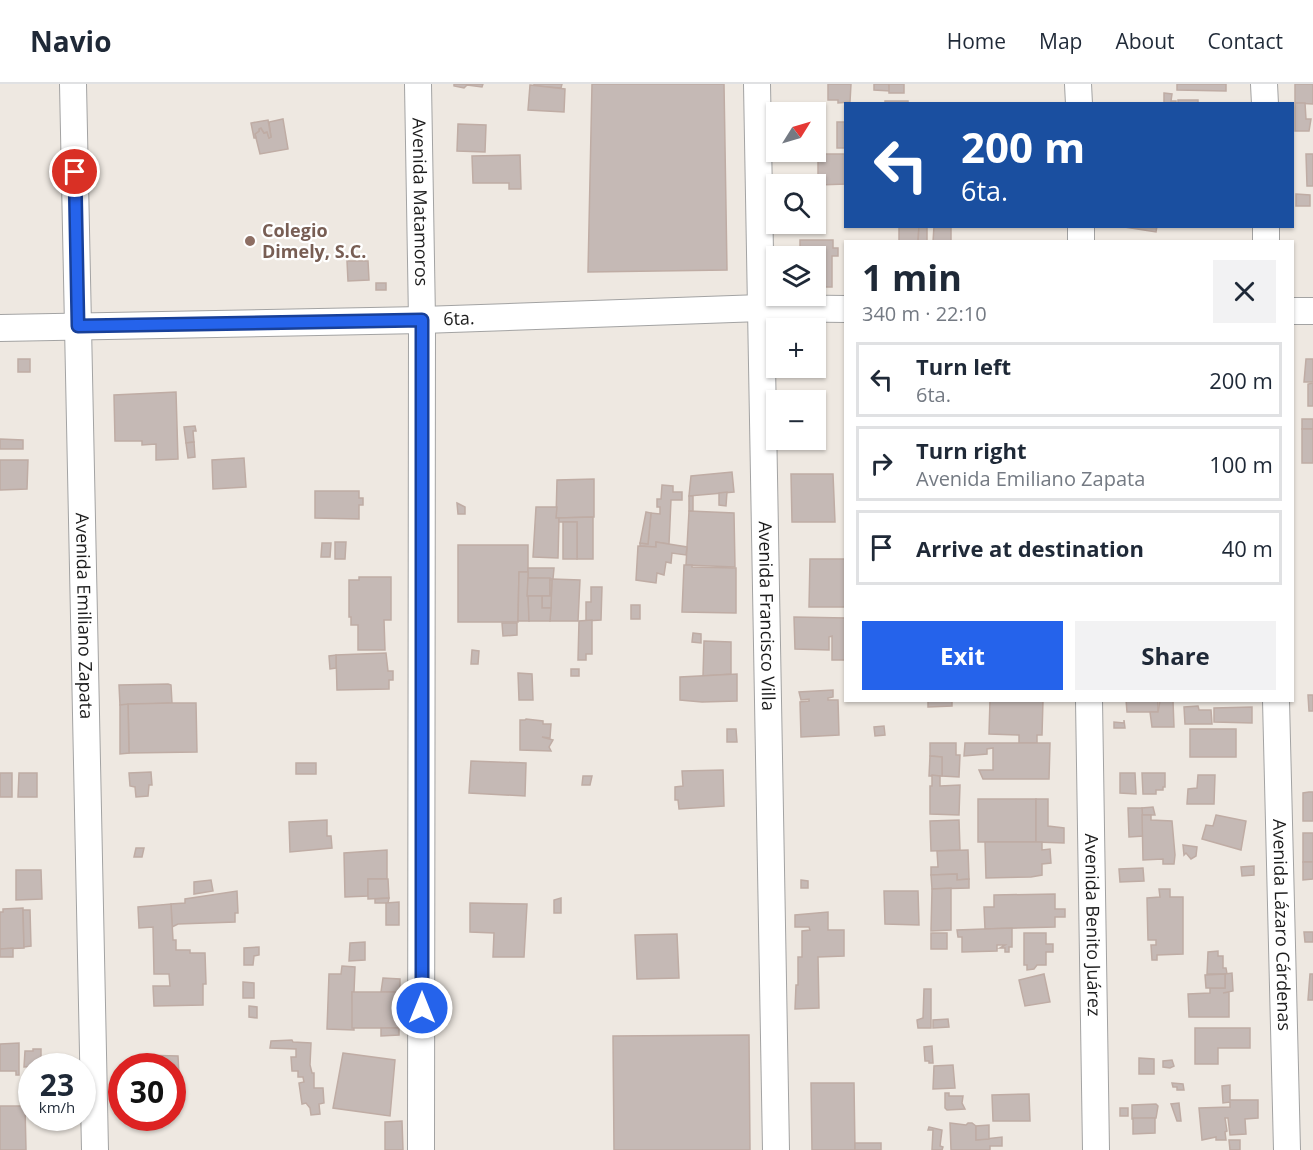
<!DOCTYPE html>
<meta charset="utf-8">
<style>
:root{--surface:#fff;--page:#f2f2f3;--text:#1f2937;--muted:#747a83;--line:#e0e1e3;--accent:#2563eb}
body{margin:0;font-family:"Open Sans",sans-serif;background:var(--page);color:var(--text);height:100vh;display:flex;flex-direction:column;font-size:22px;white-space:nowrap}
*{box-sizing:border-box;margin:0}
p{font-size:20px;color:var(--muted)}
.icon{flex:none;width:33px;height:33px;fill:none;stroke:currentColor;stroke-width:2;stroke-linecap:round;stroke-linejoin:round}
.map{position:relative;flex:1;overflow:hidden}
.sheet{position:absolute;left:844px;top:156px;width:450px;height:462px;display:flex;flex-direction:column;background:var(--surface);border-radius:0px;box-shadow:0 2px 4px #0004}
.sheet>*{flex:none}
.top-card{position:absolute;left:844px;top:18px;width:450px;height:126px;border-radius:0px;box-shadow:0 2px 4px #0004;background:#1a4fa0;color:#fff;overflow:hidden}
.needle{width:39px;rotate:53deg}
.fabs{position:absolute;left:766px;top:18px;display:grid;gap:12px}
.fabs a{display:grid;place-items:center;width:60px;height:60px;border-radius:0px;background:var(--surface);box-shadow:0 2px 4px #0004;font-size:30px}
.speed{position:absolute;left:18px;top:969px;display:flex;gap:12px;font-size:30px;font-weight:700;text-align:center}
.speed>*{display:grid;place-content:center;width:78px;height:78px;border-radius:50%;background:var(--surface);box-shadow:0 2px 4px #0004;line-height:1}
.speed small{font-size:15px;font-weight:400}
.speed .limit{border:9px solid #d22;background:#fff;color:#111}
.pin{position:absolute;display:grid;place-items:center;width:51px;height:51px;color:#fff;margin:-26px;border:3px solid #fff;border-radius:50%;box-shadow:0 2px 6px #0007}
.me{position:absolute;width:66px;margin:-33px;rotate:0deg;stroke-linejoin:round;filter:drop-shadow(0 0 4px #0008)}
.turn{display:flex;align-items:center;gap:21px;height:126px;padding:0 18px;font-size:27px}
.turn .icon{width:78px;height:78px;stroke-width:2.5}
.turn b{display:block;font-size:42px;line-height:51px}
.round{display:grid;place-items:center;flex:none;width:63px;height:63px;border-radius:0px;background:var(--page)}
.summary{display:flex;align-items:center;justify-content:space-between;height:102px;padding:0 18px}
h1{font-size:36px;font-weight:700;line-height:45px}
.cta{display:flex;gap:12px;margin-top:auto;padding:12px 18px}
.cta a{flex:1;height:69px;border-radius:0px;background:var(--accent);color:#fff;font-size:24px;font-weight:700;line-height:69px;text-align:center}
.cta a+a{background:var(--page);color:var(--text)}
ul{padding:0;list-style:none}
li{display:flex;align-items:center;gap:18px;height:75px;margin:0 12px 9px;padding:0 6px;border:3px solid var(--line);border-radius:0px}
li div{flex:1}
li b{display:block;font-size:22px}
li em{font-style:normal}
header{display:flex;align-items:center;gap:36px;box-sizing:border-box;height:84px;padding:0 30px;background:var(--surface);border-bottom:2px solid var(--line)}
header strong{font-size:28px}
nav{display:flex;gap:33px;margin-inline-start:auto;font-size:21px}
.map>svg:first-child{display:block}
.building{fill:#c5b9b5;stroke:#bfaca4;stroke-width:1.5}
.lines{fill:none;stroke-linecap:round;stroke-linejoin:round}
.minor-casing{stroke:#a3a3a3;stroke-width:28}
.minor{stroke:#fff;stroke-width:26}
.route-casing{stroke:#184099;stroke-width:15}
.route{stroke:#2563eb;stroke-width:10}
.education-dot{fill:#8d6e63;stroke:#fff;stroke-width:2}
.labels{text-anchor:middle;stroke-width:4.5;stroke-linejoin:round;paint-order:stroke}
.street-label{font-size:18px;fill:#1c1c1c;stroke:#fff}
.education-label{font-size:18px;font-weight:bold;fill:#785e54;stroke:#fff;text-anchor:start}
</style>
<header>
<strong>Navio</strong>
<nav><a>Home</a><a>Map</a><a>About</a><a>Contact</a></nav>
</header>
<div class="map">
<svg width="1313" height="1066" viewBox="0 0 1313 1066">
<rect width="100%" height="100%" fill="#eee8e1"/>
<g class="building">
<polygon points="454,0 483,0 482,3 467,1 464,4 454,2"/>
<polygon points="534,0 562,0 561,4 534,2"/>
<polygon points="592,0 724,0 727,186 588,188"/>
<polygon points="828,0 851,0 850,18 838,19 838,16 828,16"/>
<polygon points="874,0 889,0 890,7 874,6"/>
<rect x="889" y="0" width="15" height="9"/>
<polygon points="1177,0 1226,0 1226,7 1177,6"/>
<polygon points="1295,0 1313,0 1313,20 1295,19"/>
<polygon points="530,1 565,5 564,28 528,26"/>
<polygon points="1164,9 1172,10 1171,17 1176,17 1176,20 1164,20"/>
<rect x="1178" y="16" width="20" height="4"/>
<rect x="885" y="17" width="23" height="3"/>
<polygon points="1295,19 1305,19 1306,35 1311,35 1309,47 1295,47"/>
<polygon points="283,35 288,65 260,70 255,50 259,47 259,45 261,44 264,49 267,48 269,54 271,53 269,38"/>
<polygon points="268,36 271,53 269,54 267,48 264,49 261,44 259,45 259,47 255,50 256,54 254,54 251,39"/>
<rect x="837" y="38" width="9" height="26"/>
<polygon points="458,40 486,41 485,68 457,67"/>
<polygon points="818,70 846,70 846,100 818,101"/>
<polygon points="1306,70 1313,70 1313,102 1307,102"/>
<polygon points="520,71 521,105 509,105 509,99 473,99 472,72"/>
<polygon points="1296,110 1310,111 1310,122 1296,122"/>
<polygon points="899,142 919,142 918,158 899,158"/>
<polygon points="919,142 927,142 927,158 918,158"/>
<polygon points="934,142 951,142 951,158 933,158"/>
<polygon points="1118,142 1157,142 1156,148"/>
<polygon points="800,156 833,156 833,164 838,164 838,172 832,172 832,203 816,203 816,172 800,172"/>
<polygon points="347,177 368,177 369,196 348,197"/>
<rect x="376" y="199" width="10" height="7"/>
<rect x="18" y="275" width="12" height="13"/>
<polygon points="1306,275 1313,275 1313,298 1304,298"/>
<polygon points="1313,299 1313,322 1308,322 1308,300"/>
<polygon points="176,308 178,375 156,376 156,360 142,361 142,357 115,357 114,311"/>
<rect x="1302" y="335" width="11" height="10"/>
<polygon points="195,342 196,347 193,347 194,358 186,359 184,343"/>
<rect x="1302" y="345" width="11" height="34"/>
<polygon points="0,355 23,356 23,365 0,365"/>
<polygon points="194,358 195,373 188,374 186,359"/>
<polygon points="244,374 246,403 213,405 212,376"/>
<polygon points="0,376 28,376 27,405 0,406"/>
<polygon points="732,388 734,408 689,412 691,392"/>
<polygon points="791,390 833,390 835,438 792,438"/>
<polygon points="594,395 594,433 556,434 557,396"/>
<polygon points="662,401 673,402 673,408 682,408 682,416 671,416 669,460 656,458 656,463 640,462 640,459 648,460 651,429 660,430 660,423 657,423 657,415 661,415"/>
<polygon points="315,407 359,407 359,414 363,414 363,421 359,421 359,435 315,434"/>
<polygon points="727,408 726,422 719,421 719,409"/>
<rect x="689" y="412" width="4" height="15"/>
<polygon points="457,419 465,423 465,430 458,430"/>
<polygon points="536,423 557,423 556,434 559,434 558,474 533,473"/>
<polygon points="689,427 734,429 735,483 686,481"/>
<polygon points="646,428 651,429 648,460 640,459"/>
<polygon points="593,433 593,475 577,475 577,438 559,438 559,434"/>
<rect x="563" y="438" width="14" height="37"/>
<polygon points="335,458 346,458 345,475 335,475"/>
<polygon points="656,458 687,463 686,471 672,469 671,479 666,478 664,491 657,489 656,499 636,496 638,462 656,463"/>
<polygon points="322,459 331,459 330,473 321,473"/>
<polygon points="458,461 528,461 528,488 519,488 518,538 458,538"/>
<polygon points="810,475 846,475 846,523 809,523"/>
<polygon points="684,481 692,481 692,483 736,484 736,529 682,528"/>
<polygon points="528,484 554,484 553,495 528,494"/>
<polygon points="519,488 528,488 529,537 518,537"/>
<polygon points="359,493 391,493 391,536 384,536 385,566 358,566 358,541 351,541 351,533 349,533 349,496 359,496"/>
<polygon points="528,494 550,494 550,512 527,512"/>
<polygon points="552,495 580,496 578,537 550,537"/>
<polygon points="550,496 552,496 551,524 542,524 542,512 550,512"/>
<polygon points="591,503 602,503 601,536 586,537 586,518 591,518"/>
<polygon points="528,512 542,512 542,524 551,524 550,537 529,537"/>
<rect x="631" y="521" width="9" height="14"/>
<polygon points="794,533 846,534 846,576 832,576 832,552 829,553 829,566 795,565"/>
<polygon points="592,536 592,570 586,570 586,576 578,576 579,537"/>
<polygon points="502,539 517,539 517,551 503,552"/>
<polygon points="693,549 701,550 701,559 692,558"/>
<polygon points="704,557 731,558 731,590 703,592"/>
<polygon points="472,566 479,567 478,580 471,580"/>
<polygon points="386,569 388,587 393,587 393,596 389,596 389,605 337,606 336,571"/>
<polygon points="336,571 336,584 330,585 329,572"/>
<rect x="571" y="585" width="8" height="7"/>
<polygon points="518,589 532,590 533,616 519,616"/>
<polygon points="737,590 737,617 702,618 680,616 680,593"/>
<polygon points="168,600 171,601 172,619 120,621 119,601"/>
<polygon points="833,606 833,613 828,614 828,616 838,616 839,651 801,653 800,618 809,617 809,615 801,616 799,608"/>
<polygon points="1308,611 1313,611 1313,627 1309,627"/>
<polygon points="928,616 952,616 952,622 928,623"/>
<polygon points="990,616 1043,616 1042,651 1037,651 1037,659 1019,659 1019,651 989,650"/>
<polygon points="1126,616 1158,616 1158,628 1127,628"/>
<polygon points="1160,617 1173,617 1174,643 1152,643 1150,628 1158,628"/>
<polygon points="172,619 196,619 197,668 129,669 128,620"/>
<polygon points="128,620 129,669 120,670 120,621"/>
<polygon points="1198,622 1199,626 1211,626 1212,640 1185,640 1184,623"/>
<polygon points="1252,623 1252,639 1214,638 1214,624"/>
<polygon points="526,635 543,637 543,640 551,640 550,654 542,653 553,656 549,663 551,667 520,666 520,636 525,636"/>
<polygon points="1124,636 1125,644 1114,644 1114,638 1124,639"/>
<polygon points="884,642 885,651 875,652 874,643"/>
<polygon points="727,645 736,645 737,658 727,658"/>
<rect x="1190" y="645" width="46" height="28"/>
<polygon points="930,659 956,659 956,671 960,671 959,693 942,692 942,673 930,672"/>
<polygon points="965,659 1050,659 1049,695 983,695 979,686 993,686 993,664 987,665 987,670 964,672"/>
<polygon points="930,672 942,673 942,692 929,692"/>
<polygon points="471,677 526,679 525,712 469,709"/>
<rect x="296" y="679" width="20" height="11"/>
<polygon points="723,686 724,722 679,725 678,716 675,716 675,703 683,702 682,687"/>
<polygon points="151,688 152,701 149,701 148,712 136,713 135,703 130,702 129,689"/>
<rect x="0" y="689" width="12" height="24"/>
<polygon points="19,689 37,689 37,713 18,713"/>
<polygon points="1120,689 1135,689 1136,710 1120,709"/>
<polygon points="1142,689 1165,689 1165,703 1163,703 1163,706 1156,706 1156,710 1143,710"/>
<polygon points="932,691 940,692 940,702 960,701 959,731 930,730 930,702 932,702"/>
<polygon points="1198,691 1215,691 1214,720 1187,720 1188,705 1197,704"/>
<polygon points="583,692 592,692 590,701 582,701"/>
<polygon points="1309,708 1313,708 1313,737 1303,737 1303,709"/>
<rect x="978" y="715" width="58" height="43"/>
<polygon points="1036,715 1048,715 1048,742 1064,744 1064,759 1036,758"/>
<polygon points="1153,723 1155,731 1142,731 1142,724"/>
<polygon points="1128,724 1142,724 1144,752 1129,753"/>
<polygon points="1142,731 1151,731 1151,736 1172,737 1175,771 1174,780 1163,780 1163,775 1143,776"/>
<polygon points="1216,731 1246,737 1241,766 1202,755 1206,741 1213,742"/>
<polygon points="327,736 327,752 331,752 332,764 290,768 289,738"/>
<polygon points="959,736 960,766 931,767 930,737"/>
<rect x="1303" y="749" width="10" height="29"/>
<polygon points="985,758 1042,758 1042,766 1050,765 1051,779 1042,780 1042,791 1031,793 986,794"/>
<polygon points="1183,761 1197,763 1196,772 1191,775 1186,769 1184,771"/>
<polygon points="136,764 144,764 142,773 134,773"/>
<polygon points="387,766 387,795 368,795 368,812 345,813 344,769"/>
<polygon points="968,766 969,795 957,796 957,790 931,791 931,783 938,783 937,767"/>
<polygon points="1303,778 1313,778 1313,795 1303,796"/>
<polygon points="1254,782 1254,791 1242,792 1241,783"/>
<polygon points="1143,784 1144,797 1120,798 1119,785"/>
<polygon points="16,786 41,786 42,815 16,816"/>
<polygon points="957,790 957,796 969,795 969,804 932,805 931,791"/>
<polygon points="368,795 388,795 389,814 368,815"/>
<polygon points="211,796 213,807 194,810 194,798"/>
<polygon points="801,796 808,797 808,804 801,804"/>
<polygon points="951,804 951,846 931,847 932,805"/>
<polygon points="1159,805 1170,805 1170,813 1183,813 1183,870 1157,871 1157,876 1152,876 1151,861 1156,861 1156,856 1148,856 1147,814 1160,813"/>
<polygon points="237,807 238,829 235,829 235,838 178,840 172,843 171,820 185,819 185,815"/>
<polygon points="884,807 918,807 919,841 885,840"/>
<polygon points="1055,810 1055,825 1065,825 1065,833 1055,833 1055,843 985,845 984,823 994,823 994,811"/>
<polygon points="389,814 388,819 375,819 375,815"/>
<polygon points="561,814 561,829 554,829 554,816"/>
<polygon points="399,818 399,841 386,841 386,819"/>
<polygon points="470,819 527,820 524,873 493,873 494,849 470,848"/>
<polygon points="171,820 173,856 176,856 176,866 190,866 190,869 205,869 206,900 203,900 203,921 154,922 153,902 170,902 169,890 154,890 153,843 139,844 138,823"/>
<polygon points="23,824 24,864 0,865 0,828 3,828 3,825"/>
<polygon points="23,826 30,826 31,862 24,863"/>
<polygon points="828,828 828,846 844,846 844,872 818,873 819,924 795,925 796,901 798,901 798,873 802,873 802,847 810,846 809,843 795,843 795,831"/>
<polygon points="1012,844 1012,863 1009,863 1009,868 1005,868 1005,864 1000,864 1005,861 997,861 997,867 962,868 962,853 958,853 957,846"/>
<polygon points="1304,848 1313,848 1313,858 1305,858"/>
<rect x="931" y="849" width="16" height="16"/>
<polygon points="1024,849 1046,849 1046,860 1053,860 1053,868 1046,868 1046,881 1037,881 1034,885 1027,886 1027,881 1024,881"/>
<polygon points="677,850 679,894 637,895 635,851"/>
<polygon points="365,858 365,876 349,877 350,859"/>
<polygon points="259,863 259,871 254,872 253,881 244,881 244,864"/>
<polygon points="13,864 13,873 0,873 0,865"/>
<polygon points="1218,867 1218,872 1223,872 1223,884 1226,884 1227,890 1207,890 1208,868"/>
<polygon points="342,882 355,883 354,908 352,908 354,946 327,945 329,890 341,890"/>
<polygon points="1232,889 1233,907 1223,909 1229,908 1229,933 1189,933 1188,910 1210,909 1210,904 1225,904 1225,890"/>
<polygon points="1044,890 1050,918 1025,922 1019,896"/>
<polygon points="1225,890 1225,904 1206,904 1205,891"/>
<polygon points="1310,890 1313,890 1313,916 1308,916"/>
<polygon points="383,894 400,895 400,908 381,908"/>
<polygon points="243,898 254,899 254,914 243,914"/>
<polygon points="924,905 931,905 931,944 918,944 917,936 923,934"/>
<polygon points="352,908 400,908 401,944 352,944"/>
<polygon points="249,922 257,923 257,934 249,933"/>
<polygon points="948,935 949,943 933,944 933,936"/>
<polygon points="381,944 399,944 399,951 381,952"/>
<polygon points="1195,944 1250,944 1250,964 1218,964 1218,980 1195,980"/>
<polygon points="749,951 750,1066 614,1066 613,952"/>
<polygon points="292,956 293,958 311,959 310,981 312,989 314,989 314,1004 323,1004 324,1019 319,1020 320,1030 311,1031 310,1024 306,1019 302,1020 299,999 304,998 303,993 298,993 298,987 292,987 291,973 296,973 296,965 270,964 271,957"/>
<polygon points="19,959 19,991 16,991 16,987 0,987 0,960"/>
<polygon points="932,962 933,979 929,979 929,977 925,977 924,963"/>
<polygon points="33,965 41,965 41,982 24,983 25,967 33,967"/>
<polygon points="343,969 395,976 390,1032 333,1024"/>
<polygon points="140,971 178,972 180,1011 172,1011 172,982 140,982"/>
<polygon points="1139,974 1154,975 1154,990 1139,990"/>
<polygon points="1172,976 1174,982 1170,984 1163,983 1163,977"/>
<polygon points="953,981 955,1004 933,1005 934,982"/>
<polygon points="811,999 854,999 855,1066 812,1066"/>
<polygon points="1172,999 1183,1000 1184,1006 1177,1006 1177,1003 1173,1003"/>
<polygon points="1230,1001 1230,1016 1258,1016 1258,1034 1245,1035 1246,1050 1230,1051 1228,1034 1225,1034 1227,1047 1225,1048 1226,1056 1216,1056 1216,1053 1202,1056 1199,1024 1230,1023 1230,1018 1223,1019 1222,1002"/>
<polygon points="945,1009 949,1009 949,1012 963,1012 962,1019 965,1025 947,1026 945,1024"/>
<polygon points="1029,1010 1030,1037 993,1037 992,1011"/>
<polygon points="1179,1019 1181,1037 1177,1037 1171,1020"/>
<polygon points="1156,1020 1158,1022 1156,1034 1132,1035 1132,1021"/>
<polygon points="0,1022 25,1022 26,1066 0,1066"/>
<rect x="1120" y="1024" width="8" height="8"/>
<polygon points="1133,1034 1155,1034 1155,1049 1133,1050"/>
<polygon points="402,1037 403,1066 385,1066 385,1038"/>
<polygon points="950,1039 966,1041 968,1039 972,1039 976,1042 976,1056 1002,1053 1002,1062 990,1062 990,1066 951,1066"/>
<polygon points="989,1041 989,1055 976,1056 976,1042"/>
<polygon points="929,1043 942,1046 940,1062 943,1063 942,1066 932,1066 933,1046 928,1046"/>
<polygon points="1229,1056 1240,1056 1240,1066 1230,1066"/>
<rect x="855" y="1059" width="26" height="7"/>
</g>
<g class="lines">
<g class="minor-casing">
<g id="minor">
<path id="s1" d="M 73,0 L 95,1066"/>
<path id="s2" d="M 418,0 L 422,236 L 421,1066"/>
<path id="s3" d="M 757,0 L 776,1066"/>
<polyline points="1078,0 1079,20"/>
<polyline points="1264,0 1265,20"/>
<polyline points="1081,142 1081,158"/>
<polyline points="1266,142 1266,158"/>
<polyline points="1293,227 1313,227"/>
<path id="s4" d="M 0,244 L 422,236 L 761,224 L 846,225"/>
<path id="s5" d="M 1089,616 L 1096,1066"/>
<path id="s6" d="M 1276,616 L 1287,1066"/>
</g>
</g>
<use href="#minor" class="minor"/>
</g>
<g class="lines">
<g class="route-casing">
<polyline id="route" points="75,88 78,242 422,236 422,924"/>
</g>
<use href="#route" class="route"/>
</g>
<circle class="education-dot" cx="250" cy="157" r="6"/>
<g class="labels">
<g class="street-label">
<text dy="6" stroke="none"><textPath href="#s2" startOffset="118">Avenida Matamoros</textPath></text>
<text dy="6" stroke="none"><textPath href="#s4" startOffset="459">6ta.</textPath></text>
<text dy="6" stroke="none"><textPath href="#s1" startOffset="532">Avenida Emiliano Zapata</textPath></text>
<text dy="6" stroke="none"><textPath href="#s3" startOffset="532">Avenida Francisco Villa</textPath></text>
<text dy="6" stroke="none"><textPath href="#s5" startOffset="225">Avenida Benito Juárez</textPath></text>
<text dy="6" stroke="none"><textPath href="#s6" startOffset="225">Avenida Lázaro Cárdenas</textPath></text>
</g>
<g class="education-label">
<text x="262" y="153">Colegio<tspan x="262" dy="21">Dimely, S.C.</tspan></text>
</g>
</g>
</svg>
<div class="fabs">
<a><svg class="needle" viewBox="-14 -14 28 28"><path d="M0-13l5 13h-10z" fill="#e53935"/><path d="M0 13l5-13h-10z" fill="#747a83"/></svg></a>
<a><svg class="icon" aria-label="search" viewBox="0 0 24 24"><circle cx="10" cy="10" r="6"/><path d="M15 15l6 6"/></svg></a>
<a><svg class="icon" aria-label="layers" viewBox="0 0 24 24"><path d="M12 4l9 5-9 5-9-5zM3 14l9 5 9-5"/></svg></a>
<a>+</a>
<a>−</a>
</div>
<div class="speed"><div>23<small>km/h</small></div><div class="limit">30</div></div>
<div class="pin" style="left:75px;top:88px;background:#d93025"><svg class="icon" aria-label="arrive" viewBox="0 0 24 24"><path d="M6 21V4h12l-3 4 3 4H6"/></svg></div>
<svg class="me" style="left:422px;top:924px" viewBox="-20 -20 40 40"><circle r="17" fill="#2563eb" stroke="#fff" stroke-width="3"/><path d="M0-11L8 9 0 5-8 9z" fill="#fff"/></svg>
<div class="top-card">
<div class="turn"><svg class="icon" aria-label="left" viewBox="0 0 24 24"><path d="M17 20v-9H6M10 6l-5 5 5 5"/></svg><div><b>200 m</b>6ta.</div></div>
</div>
<section class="sheet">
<div class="summary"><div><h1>1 min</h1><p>340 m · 22:10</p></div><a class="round"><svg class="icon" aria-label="close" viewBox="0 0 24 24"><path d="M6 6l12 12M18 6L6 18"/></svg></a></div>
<ul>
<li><svg class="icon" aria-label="left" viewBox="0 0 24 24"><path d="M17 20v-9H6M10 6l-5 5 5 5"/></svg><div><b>Turn left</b><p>6ta.</p></div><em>200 m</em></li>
<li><svg class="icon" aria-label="right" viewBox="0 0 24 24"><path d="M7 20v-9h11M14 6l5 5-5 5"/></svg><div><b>Turn right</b><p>Avenida Emiliano Zapata</p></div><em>100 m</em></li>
<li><svg class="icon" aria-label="arrive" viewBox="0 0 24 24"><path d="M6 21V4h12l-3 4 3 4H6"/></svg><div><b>Arrive at destination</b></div><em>40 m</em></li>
</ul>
<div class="cta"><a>Exit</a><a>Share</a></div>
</section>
</div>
